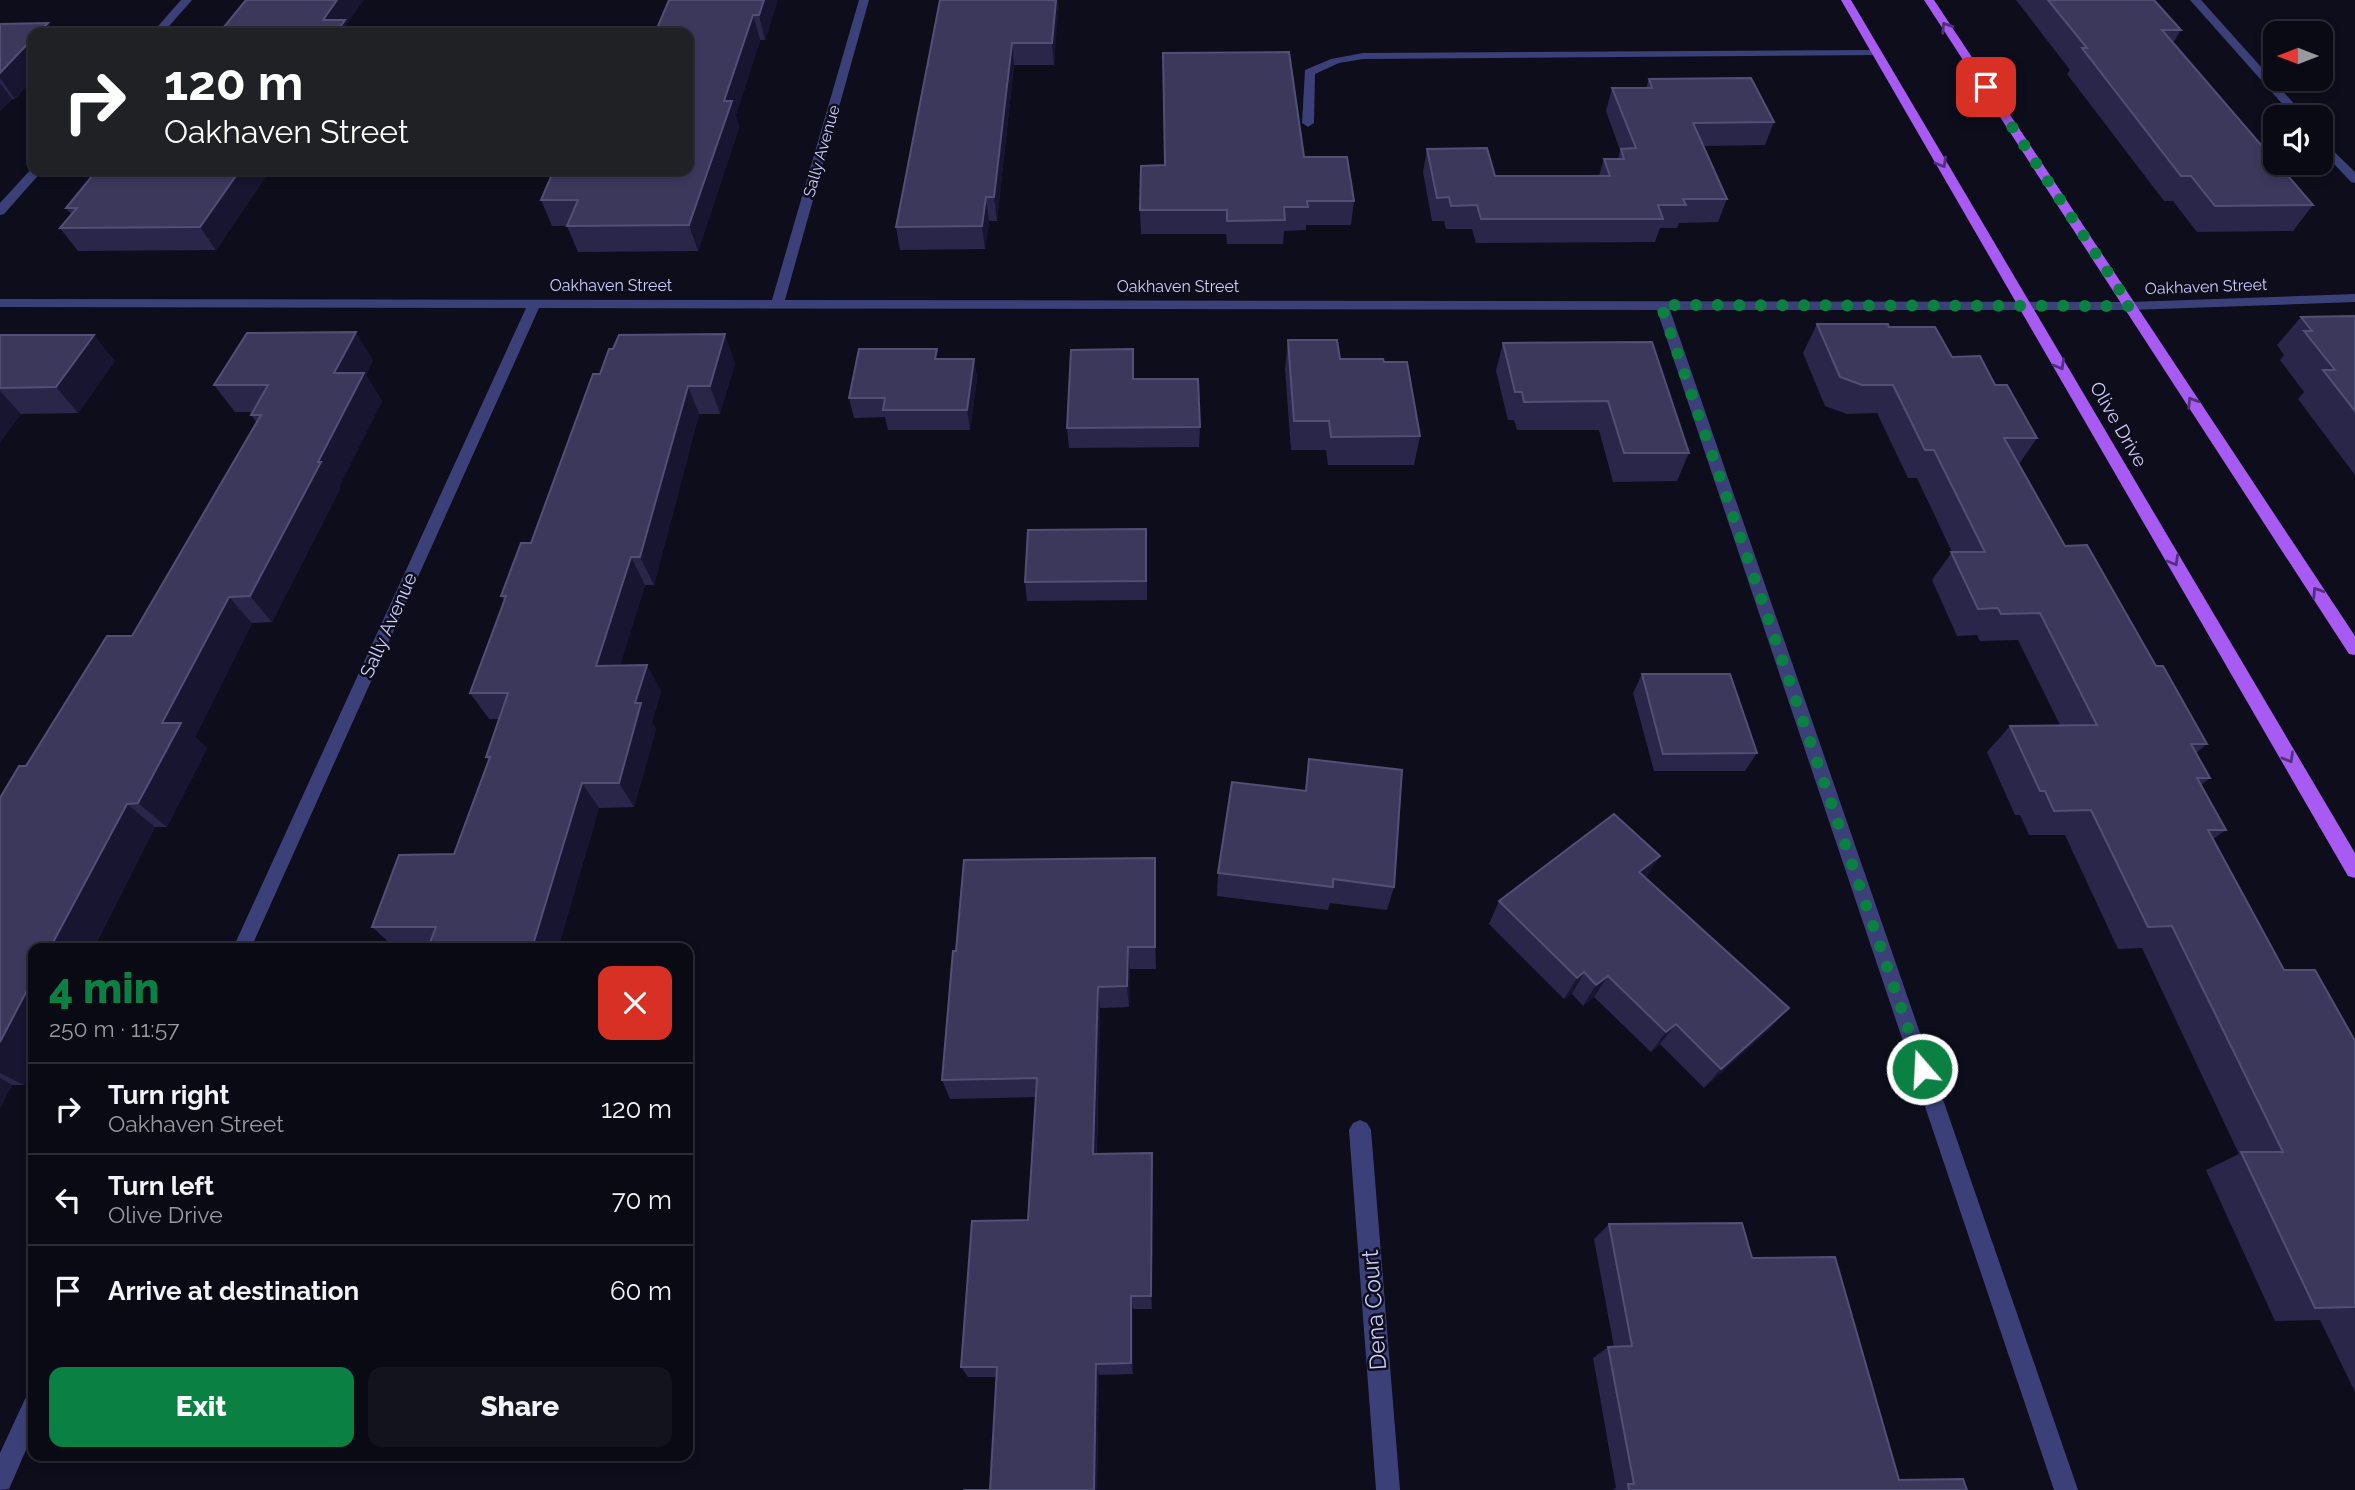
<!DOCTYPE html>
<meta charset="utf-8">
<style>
:root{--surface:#0a0a15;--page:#13131e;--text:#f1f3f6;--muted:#999aa0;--line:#2a2b34;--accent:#0b8043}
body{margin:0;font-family:Raleway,sans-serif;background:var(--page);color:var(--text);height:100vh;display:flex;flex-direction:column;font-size:26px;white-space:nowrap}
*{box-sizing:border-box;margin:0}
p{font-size:23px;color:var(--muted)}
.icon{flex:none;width:38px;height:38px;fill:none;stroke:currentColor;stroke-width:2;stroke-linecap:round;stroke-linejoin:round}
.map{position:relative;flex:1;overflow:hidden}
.side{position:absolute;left:28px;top:943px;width:665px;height:518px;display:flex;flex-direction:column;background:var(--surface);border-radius:14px;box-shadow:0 4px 10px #0003,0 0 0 2px var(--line)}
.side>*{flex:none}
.hud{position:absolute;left:28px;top:28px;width:665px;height:147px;border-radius:14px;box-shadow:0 4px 10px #0003,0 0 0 2px var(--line);background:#202124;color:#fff;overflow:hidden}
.needle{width:46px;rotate:270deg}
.buttons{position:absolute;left:2263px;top:21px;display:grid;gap:14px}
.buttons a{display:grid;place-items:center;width:70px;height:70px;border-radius:14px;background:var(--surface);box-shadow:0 4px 10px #0003,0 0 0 2px var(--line);font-size:35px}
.pin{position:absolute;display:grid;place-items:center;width:60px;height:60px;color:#fff;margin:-30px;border-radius:14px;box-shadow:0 4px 10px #0006}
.me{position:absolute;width:77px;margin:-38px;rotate:341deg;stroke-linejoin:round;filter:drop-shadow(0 0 5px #0008)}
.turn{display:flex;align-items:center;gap:24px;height:147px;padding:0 21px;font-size:32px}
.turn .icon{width:91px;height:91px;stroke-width:2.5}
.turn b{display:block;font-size:49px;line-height:60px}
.round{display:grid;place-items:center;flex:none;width:74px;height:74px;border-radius:14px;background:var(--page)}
.head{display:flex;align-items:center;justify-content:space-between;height:119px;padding:0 21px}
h1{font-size:42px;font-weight:800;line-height:52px;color:var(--accent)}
.button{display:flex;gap:14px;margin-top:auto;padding:14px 21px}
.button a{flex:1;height:80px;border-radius:14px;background:var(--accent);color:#fff;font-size:28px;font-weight:800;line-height:80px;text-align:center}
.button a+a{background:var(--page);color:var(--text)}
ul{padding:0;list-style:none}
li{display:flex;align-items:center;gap:21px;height:91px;padding:0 21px;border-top:2px solid var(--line)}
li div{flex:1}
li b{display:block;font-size:26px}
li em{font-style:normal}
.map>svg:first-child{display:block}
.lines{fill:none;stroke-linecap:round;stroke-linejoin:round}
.minor{fill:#3b4078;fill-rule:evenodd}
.major{fill:#a85bf3;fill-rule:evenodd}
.wall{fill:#292649}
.shaded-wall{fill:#17152f}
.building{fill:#3b385c;stroke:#524f75;stroke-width:2}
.oneway{stroke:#53307d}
.route{stroke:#0b8043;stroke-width:12;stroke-dasharray:0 21.6}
.labels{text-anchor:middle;stroke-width:5;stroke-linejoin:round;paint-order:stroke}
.far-street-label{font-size:16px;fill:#ccccfb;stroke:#0e0d1c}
.street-label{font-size:19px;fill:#ccccfb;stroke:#0e0d1c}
.near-street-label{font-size:23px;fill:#ccccfb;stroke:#0e0d1c}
</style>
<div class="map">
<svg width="2355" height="1490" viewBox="0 0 2355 1490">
<rect width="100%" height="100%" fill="#0e0d1c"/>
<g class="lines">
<g class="minor">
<polygon points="181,0 192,0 163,33 152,33"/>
<polygon points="859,0 869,0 785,300 2130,302 2355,294 2355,302 2130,310 1670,310 2078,1490 2054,1490 1657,310 539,308 251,948 233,948 526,308 0,307 0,299 772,300"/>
<polygon points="2190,0 2201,0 2306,117 2294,117"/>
<polygon points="1877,50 1881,51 1881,55 1363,59 1339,63 1315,74 1314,123 1308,127 1302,123 1305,70 1331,59 1363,53"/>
<polygon points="2320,138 2355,172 2355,183 2351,182 2320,149"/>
<polygon points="33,167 33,170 43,170 4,214 0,215 0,203"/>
<polygon points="1360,1120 1367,1123 1371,1130 1400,1490 1376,1490 1349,1130 1353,1123"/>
<polygon points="33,1395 33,1434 9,1489 0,1490 0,1453 25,1399"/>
</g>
<g class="major">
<polygon points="1841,0 1851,0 2355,853 2355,878 2348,876"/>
<polygon points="1924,0 1934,0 2355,636 2355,655 2349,654"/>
</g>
</g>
<g class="wall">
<polygon points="669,0 778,0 765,40 760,40 736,115 739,127 698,251 578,252 567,226 552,226 541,200 688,170"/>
<polygon points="940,0 1058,0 1054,65 1014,65 997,221 989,221 985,249 900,250 896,227"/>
<polygon points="2016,0 2154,0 2181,30 2173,43 2313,205 2293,231 2197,232 2173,201 2164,201 2067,74 2070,70"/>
<polygon points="0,24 33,33 33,79 15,99 12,99 0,111"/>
<polygon points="1649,79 1774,122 1765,145 1703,146 1727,199 1718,222 1679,223 1677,228 1660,228 1655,242 1476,243 1472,229 1446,229 1444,221 1432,221 1423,172 1427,149 1495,176 1599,176 1604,159 1618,159 1620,150 1606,111 1612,88 1646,88"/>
<polygon points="1304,157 1354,201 1351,225 1306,225 1306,230 1284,231 1283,244 1227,244 1226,234 1141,234 1140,210 1165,165"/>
<polygon points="270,170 216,250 78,251 60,228 71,214 66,208"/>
<polygon points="2355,316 2355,475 2298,399 2304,392 2280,360 2284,355 2277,345 2301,317"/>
<polygon points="1817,324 1889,327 1952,357 1995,385 2037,438 2019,464 2065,546 2156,666 2207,744 2196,753 2210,778 2201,785 2226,830 2213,839 2284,970 2355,1041 2355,1392 2320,1320 2275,1321 2206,1170 2239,1154 2142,948 2118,949 2065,835 2029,835 2020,815 2015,815 1987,752 2010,726 2060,725 2018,640 1980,641 1977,635 1957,636 1932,580 1952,552 1917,478 1908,478 1877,413 1847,414 1825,406 1803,353"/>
<polygon points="0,335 115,361 78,413 21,414 0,442"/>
<polygon points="1288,340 1340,359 1384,362 1420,436 1414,465 1328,465 1326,450 1291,450 1285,369"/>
<polygon points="1652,342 1689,453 1677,481 1613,482 1599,430 1517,430 1514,420 1508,420 1496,371 1503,343"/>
<polygon points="939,359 974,359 977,379 970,430 888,430 885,417 854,418 849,398"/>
<polygon points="373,360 366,375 382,401 339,487 340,489 272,622 252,623 195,737 207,748 167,827 155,827 24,1085 12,1085 0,1108 0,798 132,636 257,423 251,415 253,412 235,412 214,385"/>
<polygon points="735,363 720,414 699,414 654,585 645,585 620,665 661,691 652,722 656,729 634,807 599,808 558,948 395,948 372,927 454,854 488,760 486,757 499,719 489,719 470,693 504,601 501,596 531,543 600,374"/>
<polygon points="1134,379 1200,427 1199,447 1069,448 1067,428"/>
<polygon points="1147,549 1147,600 1027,601 1025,582"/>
<polygon points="1642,674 1757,753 1745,771 1654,771 1633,693"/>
<polygon points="1309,759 1394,887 1387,910 1330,903 1328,910 1217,896 1218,873 1305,791"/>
<polygon points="1647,878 1770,1029 1704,1088 1660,1044 1651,1052 1594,997 1583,1006 1572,994 1564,999 1489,924 1499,901"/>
<polygon points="1156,881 1156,969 1130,969 1129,1007 1100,1008 1097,1154 1152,1170 1152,1309 1133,1309 1133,1374 1099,1375 1097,1490 963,1490 990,1490 996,1377 968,1377 961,1367 1028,1220 1036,1097 950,1099 942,1080 956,951"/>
<polygon points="1609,1224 1752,1258 1899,1480 1967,1490 1612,1490 1616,1488 1593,1358 1608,1347 1614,1347 1594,1239"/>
</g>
<g class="shaded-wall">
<polygon points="337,0 364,0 347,24 352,33 329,33 323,20"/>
<polygon points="764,0 778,0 765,40 759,15"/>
<polygon points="1056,0 1058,0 1059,5 1054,65 1052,43"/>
<polygon points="753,15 760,40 736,115 739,127 698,251 689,225 724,101"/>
<polygon points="48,23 54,33 38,33"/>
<polygon points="33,38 33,79 15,99 0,78 0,73"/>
<polygon points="1012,43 1014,65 997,221 994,197"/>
<polygon points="0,83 12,99 0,111"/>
<polygon points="240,170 270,170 216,250 200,227"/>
<polygon points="986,197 989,221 985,249 982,226"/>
<polygon points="356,332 373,360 366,375 382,401 339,487 340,489 272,622 250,596 318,462 334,373"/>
<polygon points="725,334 735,363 720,414 710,386"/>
<polygon points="94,335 115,361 78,413 56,387"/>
<polygon points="974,359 977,379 970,430 967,410"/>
<polygon points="688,386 699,414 654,585 640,557"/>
<polygon points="0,391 21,414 0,442"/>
<polygon points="631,557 645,585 612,692 596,666"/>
<polygon points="229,597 252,623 195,737 207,748 167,827 138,803 162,723"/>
<polygon points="647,665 661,691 652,722 656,729 634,807 619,783 635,703"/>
<polygon points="582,783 599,808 558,948 532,948"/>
<polygon points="127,804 155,827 93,948 50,948"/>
<polygon points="1660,856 1646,879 1639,872"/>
<polygon points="1155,858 1156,881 1156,969 1155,947"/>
<polygon points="1128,947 1130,969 1129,1007 1127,986"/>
<polygon points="1584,972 1572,994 1564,999 1577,978"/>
<polygon points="1608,976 1594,997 1583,1006 1596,985"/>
<polygon points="33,979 33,1066 24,1085 0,1073 0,1042"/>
<polygon points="1098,987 1100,1008 1096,1171 1093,1154"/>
<polygon points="1789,1008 1770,1029 1704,1088 1721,1069"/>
<polygon points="1676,1024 1660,1044 1651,1052 1666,1032"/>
<polygon points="0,1078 12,1085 0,1108"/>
<polygon points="1152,1153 1152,1309 1151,1296"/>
<polygon points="1131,1296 1133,1309 1133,1374 1131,1363"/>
<polygon points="1096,1364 1099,1375 1097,1490 1094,1490"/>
</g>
<g class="building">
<polygon points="246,0 337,0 323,20 345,20 336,33 219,33"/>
<polygon points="669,0 764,0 759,15 753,15 724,101 732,101 689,225 567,226 578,200 541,200 554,170 688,170 688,33 655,33"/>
<polygon points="940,0 1056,0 1052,43 1012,43 994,197 986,197 982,226 896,227"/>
<polygon points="2048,0 2154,0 2181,30 2162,30 2275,161 2275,163 2277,163 2313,205 2215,206 2191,176 2181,176 2082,48 2087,48"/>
<polygon points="48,23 38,33 33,33 33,38 0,73 0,24"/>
<polygon points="1289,52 1304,157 1347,157 1354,201 1307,201 1308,207 1284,207 1285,220 1227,221 1227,210 1140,210 1141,166 1165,165 1163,53"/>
<polygon points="1751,78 1774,122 1693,123 1727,199 1683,199 1686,205 1658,205 1663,219 1481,219 1477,205 1451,206 1449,197 1437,198 1427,149 1487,148 1495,176 1610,176 1604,159 1624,159 1621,149 1636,148 1612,88 1652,88 1649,79"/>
<polygon points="97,170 240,170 200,227 60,228 77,208 66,208"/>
<polygon points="2355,316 2355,411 2323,370 2335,370 2304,331 2312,331 2301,317"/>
<polygon points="1817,324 1888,324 1889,327 1935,327 1952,357 1980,356 1995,385 2007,385 2037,438 2004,438 2065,546 2087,545 2156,666 2163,666 2207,744 2191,744 2210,778 2197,778 2226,830 2208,830 2284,970 2315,970 2355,1041 2355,1307 2315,1308 2241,1152 2283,1152 2172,926 2148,927 2091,810 2054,811 2045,791 2040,791 2010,726 2097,725 2040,613 2001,614 1998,608 1978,609 1951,552 1985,552 1934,450 1925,450 1893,385 1862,385 1840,377"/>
<polygon points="356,332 334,373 364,373 318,462 321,462 250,596 229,597 162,723 181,723 138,803 127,804 50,948 33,948 33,979 0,1042 0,798 19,766 26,766 107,636 132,636 261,415 251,415 268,385 214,385 247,333"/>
<polygon points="725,334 710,386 688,386 640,557 631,557 596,666 647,665 635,703 641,703 619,783 582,783 532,948 428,948 436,927 372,927 399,855 454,854 490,757 486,757 508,693 470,693 506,596 501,596 521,543 531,543 593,374 600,374 609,349 613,349 619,335"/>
<polygon points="0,335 94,335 56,387 0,388"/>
<polygon points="1288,340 1337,340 1340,359 1383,359 1384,362 1407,362 1420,436 1331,437 1329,421 1294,421"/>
<polygon points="1652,342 1689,453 1624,453 1608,401 1524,402 1522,392 1515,392 1503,343"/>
<polygon points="859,349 937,349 935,359 974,359 967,410 883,410 885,398 849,398"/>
<polygon points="1133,349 1133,379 1198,379 1200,427 1067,428 1071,350"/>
<polygon points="1146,529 1146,581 1025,582 1028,530"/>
<polygon points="1642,674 1730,674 1757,753 1663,754"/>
<polygon points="1309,759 1402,770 1394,887 1333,879 1333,887 1218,873 1232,782 1306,791"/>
<polygon points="1614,814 1660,856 1639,872 1789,1008 1721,1069 1676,1024 1666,1032 1608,976 1596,985 1584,972 1577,978 1499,901"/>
<polygon points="1155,858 1155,947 1128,947 1127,986 1098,987 1093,1154 1152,1153 1151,1296 1131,1296 1131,1363 1096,1364 1094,1490 963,1490 990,1490 997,1367 961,1367 972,1221 1028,1220 1037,1078 942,1080 953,951 956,951 964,860"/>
<polygon points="1742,1223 1752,1258 1835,1257 1899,1480 1963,1479 1967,1490 1629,1490 1628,1484 1634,1484 1608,1347 1632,1346 1609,1224"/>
</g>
<defs><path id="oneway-chevron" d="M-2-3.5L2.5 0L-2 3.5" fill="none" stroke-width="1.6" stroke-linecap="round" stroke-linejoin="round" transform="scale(1.75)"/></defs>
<g class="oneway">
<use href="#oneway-chevron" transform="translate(1946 27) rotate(-123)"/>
<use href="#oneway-chevron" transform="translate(1942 163) rotate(60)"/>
<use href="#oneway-chevron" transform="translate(2060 365) rotate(60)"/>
<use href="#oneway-chevron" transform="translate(2192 402) rotate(-123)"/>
<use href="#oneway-chevron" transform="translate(2174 561) rotate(60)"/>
<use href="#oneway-chevron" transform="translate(2317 592) rotate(-123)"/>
<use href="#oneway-chevron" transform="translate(2289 758) rotate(60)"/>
</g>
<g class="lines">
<polyline class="route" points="1922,1069 1661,305 2130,306 1986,87"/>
</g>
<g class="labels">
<g class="far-street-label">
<text transform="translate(821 151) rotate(-74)" y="6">Sally Avenue</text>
<text x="611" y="291">Oakhaven Street</text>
<text x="1178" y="292">Oakhaven Street</text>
<text transform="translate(2206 286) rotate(-2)" y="6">Oakhaven Street</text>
</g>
<g class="street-label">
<text transform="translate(2119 424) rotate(60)" y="7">Olive Drive</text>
<text transform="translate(388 625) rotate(-66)" y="7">Sally Avenue</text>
</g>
<g class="near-street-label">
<text transform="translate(1374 1310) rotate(-94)" y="8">Dena Court</text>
</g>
</g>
</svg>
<div class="buttons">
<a><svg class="needle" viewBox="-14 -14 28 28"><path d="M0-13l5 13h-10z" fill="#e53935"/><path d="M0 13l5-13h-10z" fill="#999aa0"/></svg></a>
<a><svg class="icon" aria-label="sound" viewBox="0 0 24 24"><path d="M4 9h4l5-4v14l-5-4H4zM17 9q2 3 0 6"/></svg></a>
</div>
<div class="pin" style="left:1986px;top:87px;background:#d93025"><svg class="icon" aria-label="arrive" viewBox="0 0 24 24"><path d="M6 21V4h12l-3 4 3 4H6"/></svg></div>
<svg class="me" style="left:1922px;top:1069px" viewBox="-20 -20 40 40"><circle r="17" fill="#0b8043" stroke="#fff" stroke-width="3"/><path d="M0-11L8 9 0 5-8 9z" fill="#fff"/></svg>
<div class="hud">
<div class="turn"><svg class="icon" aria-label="right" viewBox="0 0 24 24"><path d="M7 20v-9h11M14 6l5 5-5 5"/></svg><div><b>120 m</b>Oakhaven Street</div></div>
</div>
<section class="side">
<div class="head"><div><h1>4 min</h1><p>250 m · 11:57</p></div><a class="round" style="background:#d93025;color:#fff"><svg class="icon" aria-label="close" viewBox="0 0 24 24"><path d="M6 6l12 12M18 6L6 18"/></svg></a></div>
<ul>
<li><svg class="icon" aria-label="right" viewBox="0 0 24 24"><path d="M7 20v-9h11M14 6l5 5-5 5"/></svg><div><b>Turn right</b><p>Oakhaven Street</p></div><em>120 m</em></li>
<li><svg class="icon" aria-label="left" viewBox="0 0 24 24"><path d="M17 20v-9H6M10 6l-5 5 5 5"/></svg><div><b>Turn left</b><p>Olive Drive</p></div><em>70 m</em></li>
<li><svg class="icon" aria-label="arrive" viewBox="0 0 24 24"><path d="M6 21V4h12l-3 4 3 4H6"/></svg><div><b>Arrive at destination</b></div><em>60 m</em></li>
</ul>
<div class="button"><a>Exit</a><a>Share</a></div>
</section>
</div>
